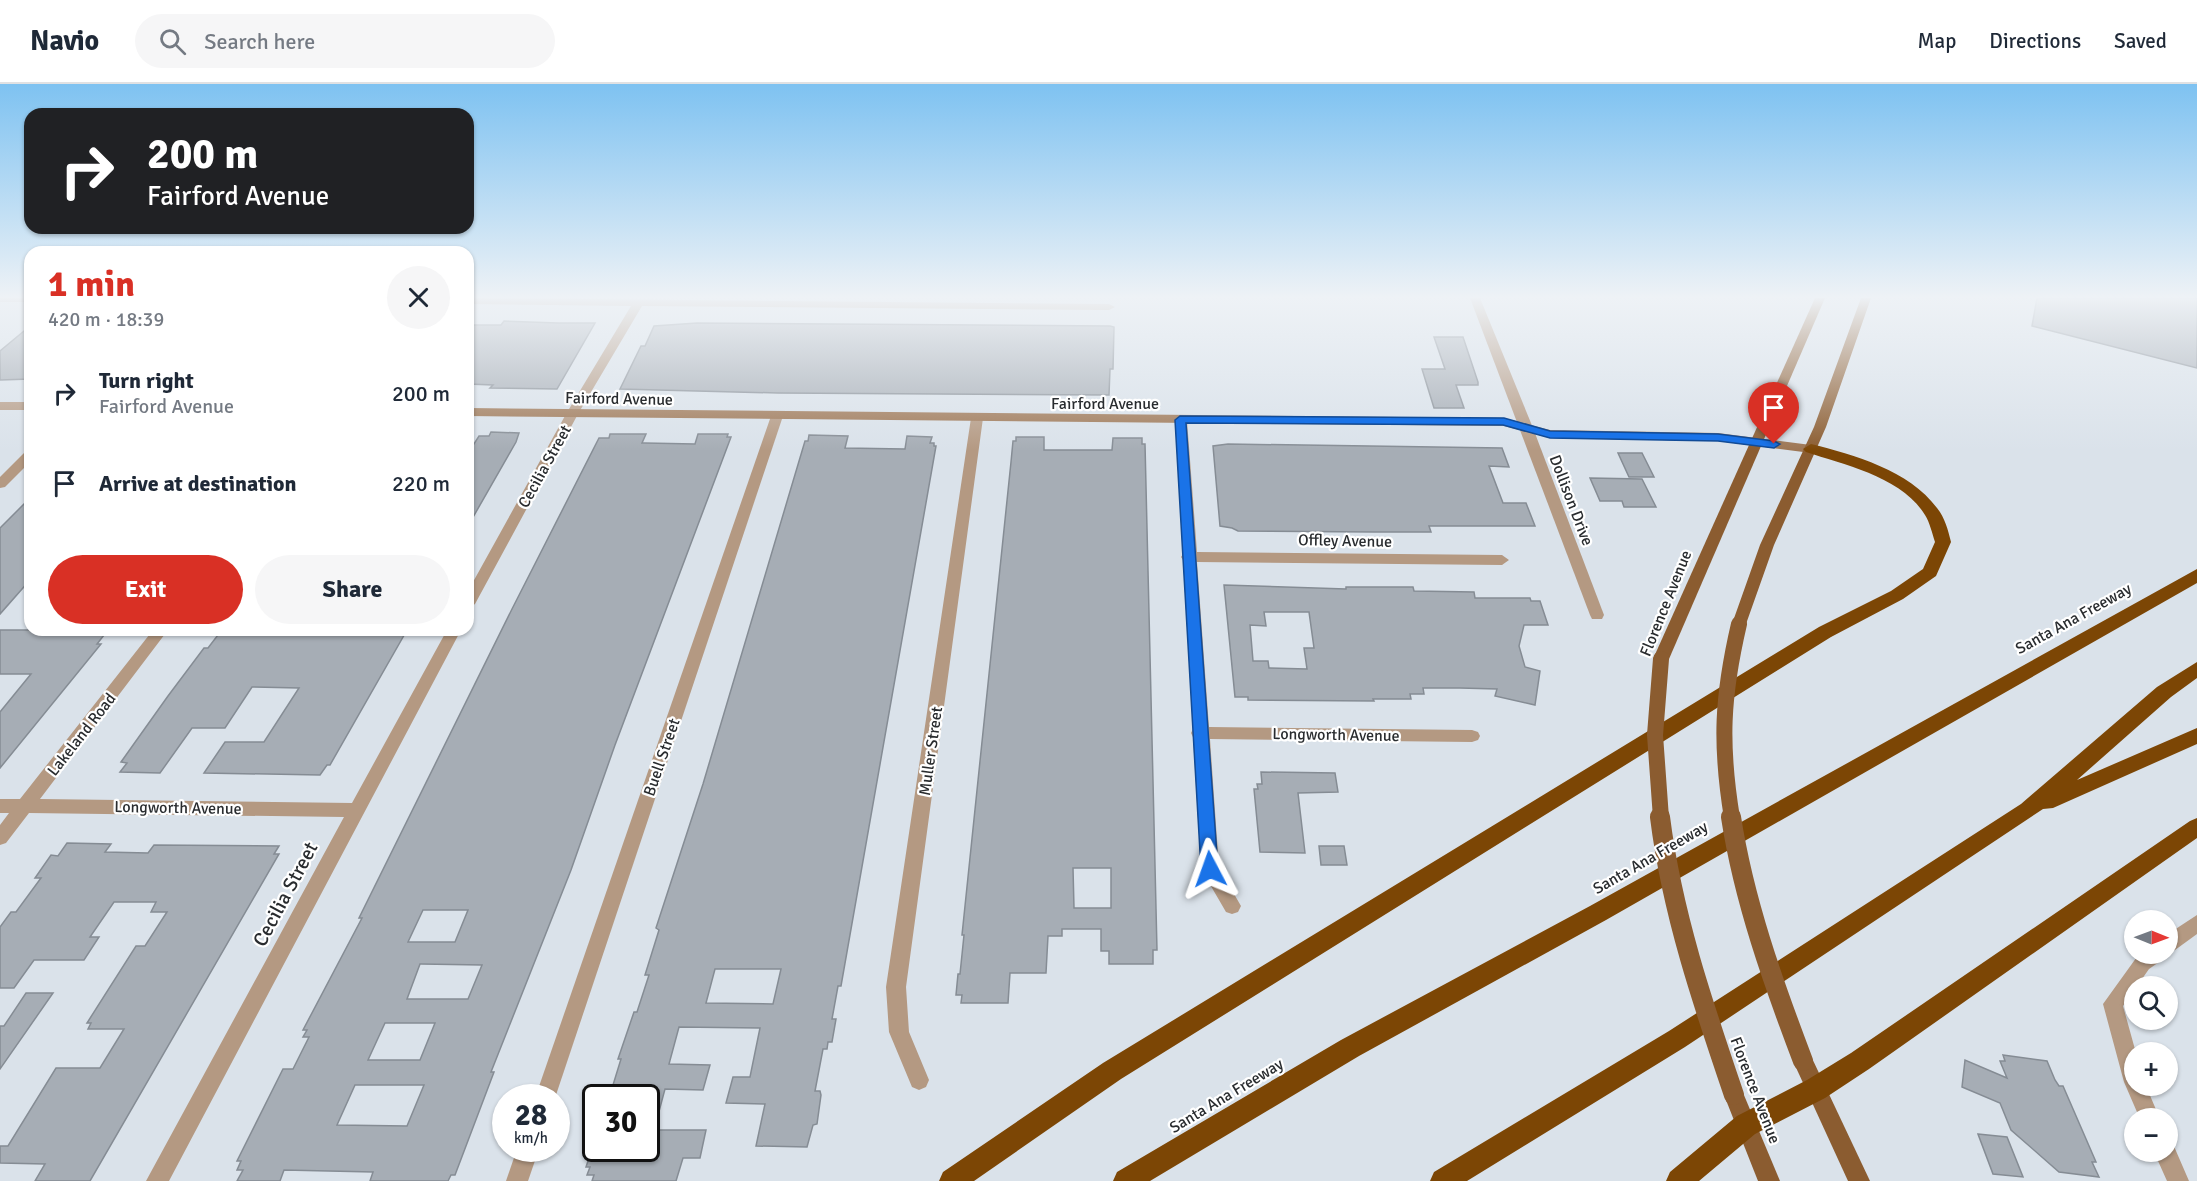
<!DOCTYPE html>
<meta charset="utf-8">
<style>
:root{--surface:#fff;--page:#f6f6f7;--text:#1f2937;--muted:#747a83;--line:#e0e1e3;--accent:#d93025}
body{margin:0;font-family:Signika,sans-serif;background:var(--page);color:var(--text);height:100vh;display:flex;flex-direction:column;font-size:22px;white-space:nowrap}
*{box-sizing:border-box;margin:0}
p{font-size:20px;color:var(--muted)}
.icon{flex:none;width:33px;height:33px;fill:none;stroke:currentColor;stroke-width:2;stroke-linecap:round;stroke-linejoin:round}
.map{position:relative;flex:1;overflow:hidden}
.sheet{position:absolute;left:24px;top:162px;width:450px;height:390px;display:flex;flex-direction:column;background:var(--surface);border-radius:18px;box-shadow:0 2px 4px #0004}
.sheet>*{flex:none}
.banner{position:absolute;left:24px;top:24px;width:450px;height:126px;border-radius:18px;box-shadow:0 2px 4px #0004;background:#202124;color:#fff;overflow:hidden}
.needle{width:39px;rotate:91deg}
.tools{position:absolute;left:2124px;top:826px;display:grid;gap:12px}
.tools a{display:grid;place-items:center;width:54px;height:54px;border-radius:50%;background:var(--surface);box-shadow:0 2px 4px #0004;font-size:30px}
.speed{position:absolute;left:492px;top:1000px;display:flex;gap:12px;font-size:30px;font-weight:700;text-align:center}
.speed>*{display:grid;place-content:center;width:78px;height:78px;border-radius:50%;background:var(--surface);box-shadow:0 2px 4px #0004;line-height:1}
.speed small{font-size:15px;font-weight:400}
.speed .limit{border:3px solid #111;border-radius:9px;background:#fff;color:#111}
.pin{position:absolute;display:grid;place-items:center;width:51px;height:51px;color:#fff;margin:-62px -26px;border-radius:50% 50% 50% 0;rotate:-45deg;box-shadow:0 0 6px #0007}
.pin .icon{rotate:45deg}
.me{position:absolute;width:66px;margin:-33px;rotate:356deg;stroke-linejoin:round;filter:drop-shadow(0 0 4px #0008)}
.turn{display:flex;align-items:center;gap:21px;height:126px;padding:0 24px;font-size:27px}
.turn .icon{width:78px;height:78px;stroke-width:2.5}
.turn b{display:block;font-size:42px;line-height:51px}
.round{display:grid;place-items:center;flex:none;width:63px;height:63px;border-radius:32px;background:var(--page)}
.overview{display:flex;align-items:center;justify-content:space-between;height:102px;padding:0 24px}
h1{font-size:36px;font-weight:700;line-height:45px;color:var(--accent)}
.cta{display:flex;gap:12px;margin-top:auto;padding:12px 24px}
.cta a{flex:1;height:69px;border-radius:36px;background:var(--accent);color:#fff;font-size:24px;font-weight:700;line-height:69px;text-align:center}
.cta a+a{background:var(--page);color:var(--text)}
ul{padding:0;list-style:none}
li{display:flex;align-items:center;gap:18px;height:90px;padding:0 24px}
li div{flex:1}
li b{display:block;font-size:22px}
li em{font-style:normal}
header{display:flex;align-items:center;gap:36px;box-sizing:border-box;height:84px;padding:0 30px;background:var(--surface);border-bottom:2px solid var(--line)}
header strong{font-size:28px}
nav{display:flex;gap:33px;margin-inline-start:auto;font-size:21px}
.search{width:420px;height:54px;background:var(--page);display:flex;align-items:center;gap:15px;box-sizing:border-box;padding:0 21px;border-radius:33px;color:var(--muted);font-size:22px}
.map>svg:first-child{display:block}
.building{fill:#a6adb5;stroke:#858c94;stroke-width:1.5;fill-rule:evenodd}
.lines{fill:none;stroke-linecap:round;stroke-linejoin:round}
.street{fill:#b49982;fill-rule:evenodd}
.secondary{fill:#9d7654;fill-rule:evenodd}
.primary{fill:#8b5c30;fill-rule:evenodd}
.highway{fill:#7c4605;fill-rule:evenodd}
.primary-bridge-far1{stroke:#8b5c30;stroke-width:16}
.primary-bridge{stroke:#8b5c30;stroke-width:20}
.route{fill:#1a73e8;stroke:#114b97;stroke-width:1.5}
.labels{text-anchor:middle;stroke-width:4.5;stroke-linejoin:round;paint-order:stroke}
.street-label{font-size:16px;fill:#292c2f;stroke:#fff}
.near-street-label{font-size:20px;fill:#292c2f;stroke:#fff}
</style>
<header>
<strong>Navio</strong>
<div class="search"><svg class="icon" aria-label="search" viewBox="0 0 24 24"><circle cx="10" cy="10" r="6"/><path d="M15 15l6 6"/></svg>Search here</div>
<nav><a>Map</a><a>Directions</a><a>Saved</a></nav>
</header>
<div class="map">
<svg width="2197" height="1097" viewBox="0 0 2197 1097">
<rect width="100%" height="100%" fill="#dae2ea"/>
<g class="building">
<polygon points="2037,214 2197,214 2197,284 2032,242"/>
<polygon points="504,237 558,239 595,239 557,305 490,304 493,301 468,300 468,241 501,241"/>
<polygon points="697,239 1110,242 1114,243 1113,285 1110,285 1109,311 778,309 620,305 641,262 645,262 654,242"/>
<polygon points="30,242 30,295 0,296 0,267"/>
<polygon points="1434,253 1463,253 1478,298 1478,301 1456,301 1464,324 1434,324 1422,285 1445,285"/>
<polygon points="491,348 519,349 516,358 468,442 468,359 474,360 479,352 489,352"/>
<path d="M 610,350 L 646,350 L 642,359 L 645,359 L 695,360 L 698,350 L 728,350 L 727,353 L 731,353 L 615,661 L 571,786 L 491,988 L 494,988 L 455,1091 L 451,1091 L 448,1097 L 370,1097 L 373,1088 L 284,1086 L 280,1097 L 237,1097 L 243,1086 L 237,1086 L 241,1077 L 237,1077 L 283,985 L 293,985 L 309,953 L 303,953 L 307,946 L 303,946 L 362,834 L 359,834 L 512,525 L 599,354 L 609,354 ZM 423,826 L 468,826 L 455,858 L 408,858 ZM 420,880 L 421,880 L 482,881 L 468,915 L 407,915 ZM 385,939 L 435,939 L 420,976 L 368,976 ZM 355,1001 L 424,1001 L 407,1042 L 337,1041 Z"/>
<path d="M 809,351 L 848,352 L 845,364 L 905,365 L 907,352 L 932,353 L 930,359 L 934,359 L 934,362 L 936,362 L 841,902 L 838,902 L 832,935 L 836,935 L 832,958 L 828,958 L 827,965 L 823,965 L 815,1007 L 820,1007 L 821,1011 L 817,1040 L 813,1041 L 807,1063 L 756,1062 L 765,1020 L 726,1019 L 733,993 L 750,993 L 760,944 L 679,943 L 669,980 L 710,981 L 703,1006 L 665,1005 L 654,1046 L 706,1046 L 700,1074 L 683,1074 L 676,1097 L 592,1097 L 594,1091 L 587,1091 L 590,1083 L 586,1083 L 592,1065 L 646,1065 L 646,1014 L 609,1014 L 621,975 L 618,975 L 634,928 L 637,928 L 649,891 L 645,891 L 659,846 L 656,844 L 703,700 L 805,357 L 808,357 ZM 715,885 L 781,885 L 773,920 L 706,919 Z"/>
<path d="M 1016,353 L 1044,353 L 1044,366 L 1112,366 L 1113,354 L 1142,354 L 1142,360 L 1145,360 L 1157,866 L 1153,866 L 1153,880 L 1109,880 L 1109,867 L 1101,867 L 1101,845 L 1062,845 L 1062,852 L 1048,852 L 1046,889 L 1010,889 L 1008,919 L 961,919 L 962,911 L 956,911 L 958,890 L 960,890 L 964,851 L 962,851 L 1011,378 L 1013,357 L 1016,357 ZM 1073,784 L 1111,784 L 1111,824 L 1074,824 Z"/>
<polygon points="1228,360 1502,364 1509,383 1489,382 1503,419 1526,419 1535,442 1429,442 1431,448 1374,448 1238,447 1232,444 1220,442 1213,362"/>
<polygon points="1618,369 1642,369 1654,393 1629,393"/>
<polygon points="1590,394 1642,395 1656,423 1624,423 1622,417 1600,417"/>
<polygon points="30,414 30,496 0,530 0,444"/>
<path d="M 1224,501 L 1346,505 L 1346,503 L 1413,503 L 1414,507 L 1474,508 L 1475,514 L 1530,514 L 1531,517 L 1540,517 L 1548,541 L 1524,541 L 1519,562 L 1525,583 L 1540,587 L 1535,621 L 1495,612 L 1497,605 L 1460,604 L 1423,604 L 1424,610 L 1410,610 L 1411,615 L 1373,615 L 1374,617 L 1248,616 L 1248,613 L 1235,613 ZM 1264,528 L 1309,528 L 1314,564 L 1304,564 L 1307,585 L 1269,584 L 1268,577 L 1253,577 L 1250,541 L 1266,542 Z"/>
<polygon points="0,546 108,546 97,560 101,560 0,684 0,628 31,590 0,590"/>
<polygon points="296,546 292,551 345,551 348,546 407,546 330,681 327,681 320,691 204,689 225,658 264,658 299,604 252,603 225,644 192,644 160,689 120,688 127,679 121,678 168,612 204,564 208,564 221,547"/>
<polygon points="1261,688 1335,689 1338,708 1298,709 1305,769 1260,768 1254,705 1258,705 1257,700 1262,700"/>
<polygon points="67,759 111,760 105,768 148,769 154,761 279,762 274,770 279,770 90,1097 35,1097 45,1080 0,1079 0,1062 8,1062 56,984 100,984 124,945 88,945 91,939 87,939 136,862 145,862 167,828 151,828 156,818 114,818 90,853 99,853 84,876 34,876 14,904 0,904 0,843 11,828 16,828 41,794 35,794 51,771 58,772"/>
<polygon points="1319,762 1344,762 1347,781 1321,781"/>
<polygon points="26,909 53,909 0,985 0,942 4,942"/>
<polygon points="2003,971 2047,977 2055,996 2059,1002 2063,1002 2096,1078 2092,1078 2099,1093 2059,1088 2011,1046 2000,1019 1962,1003 1965,976 2007,994 2000,977 2005,977"/>
<polygon points="1978,1050 2007,1053 2023,1093 1993,1090"/>
</g>
<g class="lines">
<g class="street">
<rect x="0" y="214" width="30" height="4"/>
<polygon points="468,214 1109,220 1115,223 1109,226 642,222 578,330 475,520 468,525 468,507 566,330 631,222 468,220"/>
<polygon points="1470,214 1480,214 1533,344 1604,531 1602,535 1592,535 1590,531"/>
<rect x="0" y="318" width="30" height="8"/>
<polygon points="777,328 783,332 555,1014 535,1014 771,332"/>
<polygon points="977,330 983,334 906,903 909,948 929,996 926,1003 919,1006 912,1003 889,948 886,903 971,334"/>
<polygon points="1181,332 1187,336 1197,468 1502,471 1509,476 1502,481 1197,478 1209,643 1472,646 1478,648 1480,652 1478,656 1472,658 1210,655 1219,784 1241,822 1238,828 1232,830 1226,828 1201,785 1193,653 1191,649 1193,645 1183,476 1181,473 1183,470 1175,336"/>
<polygon points="30,367 30,378 5,403 0,404 0,393 25,368"/>
<polygon points="153,546 168,546 40,715 352,719 447,546 461,546 169,1097 146,1097 344,733 29,729 6,759 0,761 0,741 9,729 0,729 0,715 20,715"/>
<polygon points="2197,831 2197,850 2175,866 2168,868 2168,850"/>
<polygon points="2139,870 2164,870 2162,876 2149,885 2123,922 2136,969 2134,1002 2146,1002 2160,1035 2140,1035 2124,998 2103,920"/>
<polygon points="2168,1058 2173,1060 2189,1097 2167,1097 2154,1068 2168,1068"/>
<polygon points="517,1065 539,1065 528,1097 506,1097"/>
</g>
<polygon class="secondary" points="468,324 1504,334 1550,346 1718,349 1811,361 1817,365 1811,369 1718,357 1550,354 1504,342 468,332"/>
<g class="primary">
<polygon points="1815,214 1825,214 1669,575 1666,579 1656,579 1653,575"/>
<polygon points="1861,214 1871,214 1826,343 1774,461 1746,540 1739,545 1734,544 1732,540 1760,461 1814,343"/>
<polygon points="1803,967 1810,970 1870,1097 1848,1097 1793,977 1796,970"/>
<polygon points="1734,1001 1741,1004 1780,1097 1758,1097 1724,1011 1727,1004"/>
</g>
<g class="highway">
<path d="M 1811,360 C 1854,371 1909,386 1937,424 C 1945,434 1948,446 1951,458 L 1936,492 L 1903,515 L 1831,553 L 1121,995 L 974,1097 L 939,1097 L 943,1088 L 1103,979 L 1819,543 L 1891,507 L 1923,485 L 1935,458 C 1932,449 1930,439 1925,431 C 1902,393 1845,381 1806,368 L 1803,365 Z"/>
<polygon points="2197,485 2197,499 1606,836 1359,972 1150,1097 1113,1097 1117,1088 1341,956 1590,822"/>
<polygon points="2197,578 2197,594 2171,613 2077,696 2197,644 2197,660 2053,724 2043,725 1685,963 1467,1097 1430,1097 1434,1088 1669,947 2021,720 2157,603"/>
<polygon points="2197,734 2197,754 1869,985 1825,1014 1755,1050 1699,1097 1666,1097 1670,1088 1737,1032 1807,996 1851,969 2190,737"/>
</g>
<g class="primary-bridge-far1">
<polyline points="1661,734 1655,651 1661,575"/>
<path d="M 1732,734 C 1720,660 1722,613 1739,540"/>
</g>
<g class="primary-bridge">
<path d="M 1660,733 C 1672,829 1703,920 1734,1011"/>
<path d="M 1731,733 C 1744,817 1773,898 1803,977"/>
</g>
</g>
<linearGradient id="sky" x2="0" y2="1"><stop stop-color="#7ec2f1"/><stop offset="0.58" stop-color="#eef2f6"/><stop offset="1" stop-color="#eef2f6" stop-opacity="0"/></linearGradient>
<rect width="2197" height="367" fill="url(#sky)"/>
<polygon class="route" points="1180,332 1504,334 1550,347 1718,350 1774,357 1780,360 1774,364 1718,357 1550,354 1503,341 1186,339 1218,785 1215,790 1210,792 1204,790 1201,785 1175,336"/>
<g class="labels">
<g class="street-label">
<text transform="translate(619 314) rotate(1)" y="6">Fairford Avenue</text>
<text x="1105" y="325">Fairford Avenue</text>
<text transform="translate(544 382) rotate(-61)" y="6">Cecilia Street</text>
<text transform="translate(1572 416) rotate(69)" y="6">Dollison Drive</text>
<text transform="translate(1345 456) rotate(1)" y="6">Offley Avenue</text>
<text transform="translate(1665 519) rotate(-68)" y="6">Florence Avenue</text>
<text transform="translate(2073 534) rotate(-29)" y="6">Santa Ana Freeway</text>
<text transform="translate(81 650) rotate(-52)" y="6">Lakeland Road</text>
<text transform="translate(1336 650) rotate(1)" y="6">Longworth Avenue</text>
<text transform="translate(930 667) rotate(-82)" y="6">Muller Street</text>
<text transform="translate(661 673) rotate(-71)" y="6">Buell Street</text>
<text transform="translate(178 723) rotate(1)" y="6">Longworth Avenue</text>
<text transform="translate(1650 773) rotate(-30)" y="6">Santa Ana Freeway</text>
<text transform="translate(1756 1006) rotate(69)" y="6">Florence Avenue</text>
<text transform="translate(1226 1011) rotate(-31)" y="6">Santa Ana Freeway</text>
</g>
<g class="near-street-label">
<text transform="translate(285 810) rotate(-62)" y="7">Cecilia Street</text>
</g>
</g>
</svg>
<div class="tools">
<a><svg class="needle" viewBox="-14 -14 28 28"><path d="M0-13l5 13h-10z" fill="#e53935"/><path d="M0 13l5-13h-10z" fill="#747a83"/></svg></a>
<a><svg class="icon" aria-label="search" viewBox="0 0 24 24"><circle cx="10" cy="10" r="6"/><path d="M15 15l6 6"/></svg></a>
<a>+</a>
<a>−</a>
</div>
<div class="speed"><div>28<small>km/h</small></div><div class="limit">30</div></div>
<div class="pin" style="left:1774px;top:360px;background:#d93025"><svg class="icon" aria-label="arrive" viewBox="0 0 24 24"><path d="M6 21V4h12l-3 4 3 4H6"/></svg></div>
<svg class="me" style="left:1210px;top:785px" viewBox="-20 -20 40 40"><path d="M0-17L14 15 0 8-14 15z" fill="#1a73e8" stroke="#fff" stroke-width="4"/></svg>
<div class="banner">
<div class="turn"><svg class="icon" aria-label="right" viewBox="0 0 24 24"><path d="M7 20v-9h11M14 6l5 5-5 5"/></svg><div><b>200 m</b>Fairford Avenue</div></div>
</div>
<section class="sheet">
<div class="overview"><div><h1>1 min</h1><p>420 m · 18:39</p></div><a class="round"><svg class="icon" aria-label="close" viewBox="0 0 24 24"><path d="M6 6l12 12M18 6L6 18"/></svg></a></div>
<ul>
<li><svg class="icon" aria-label="right" viewBox="0 0 24 24"><path d="M7 20v-9h11M14 6l5 5-5 5"/></svg><div><b>Turn right</b><p>Fairford Avenue</p></div><em>200 m</em></li>
<li><svg class="icon" aria-label="arrive" viewBox="0 0 24 24"><path d="M6 21V4h12l-3 4 3 4H6"/></svg><div><b>Arrive at destination</b></div><em>220 m</em></li>
</ul>
<div class="cta"><a>Exit</a><a>Share</a></div>
</section>
</div>
